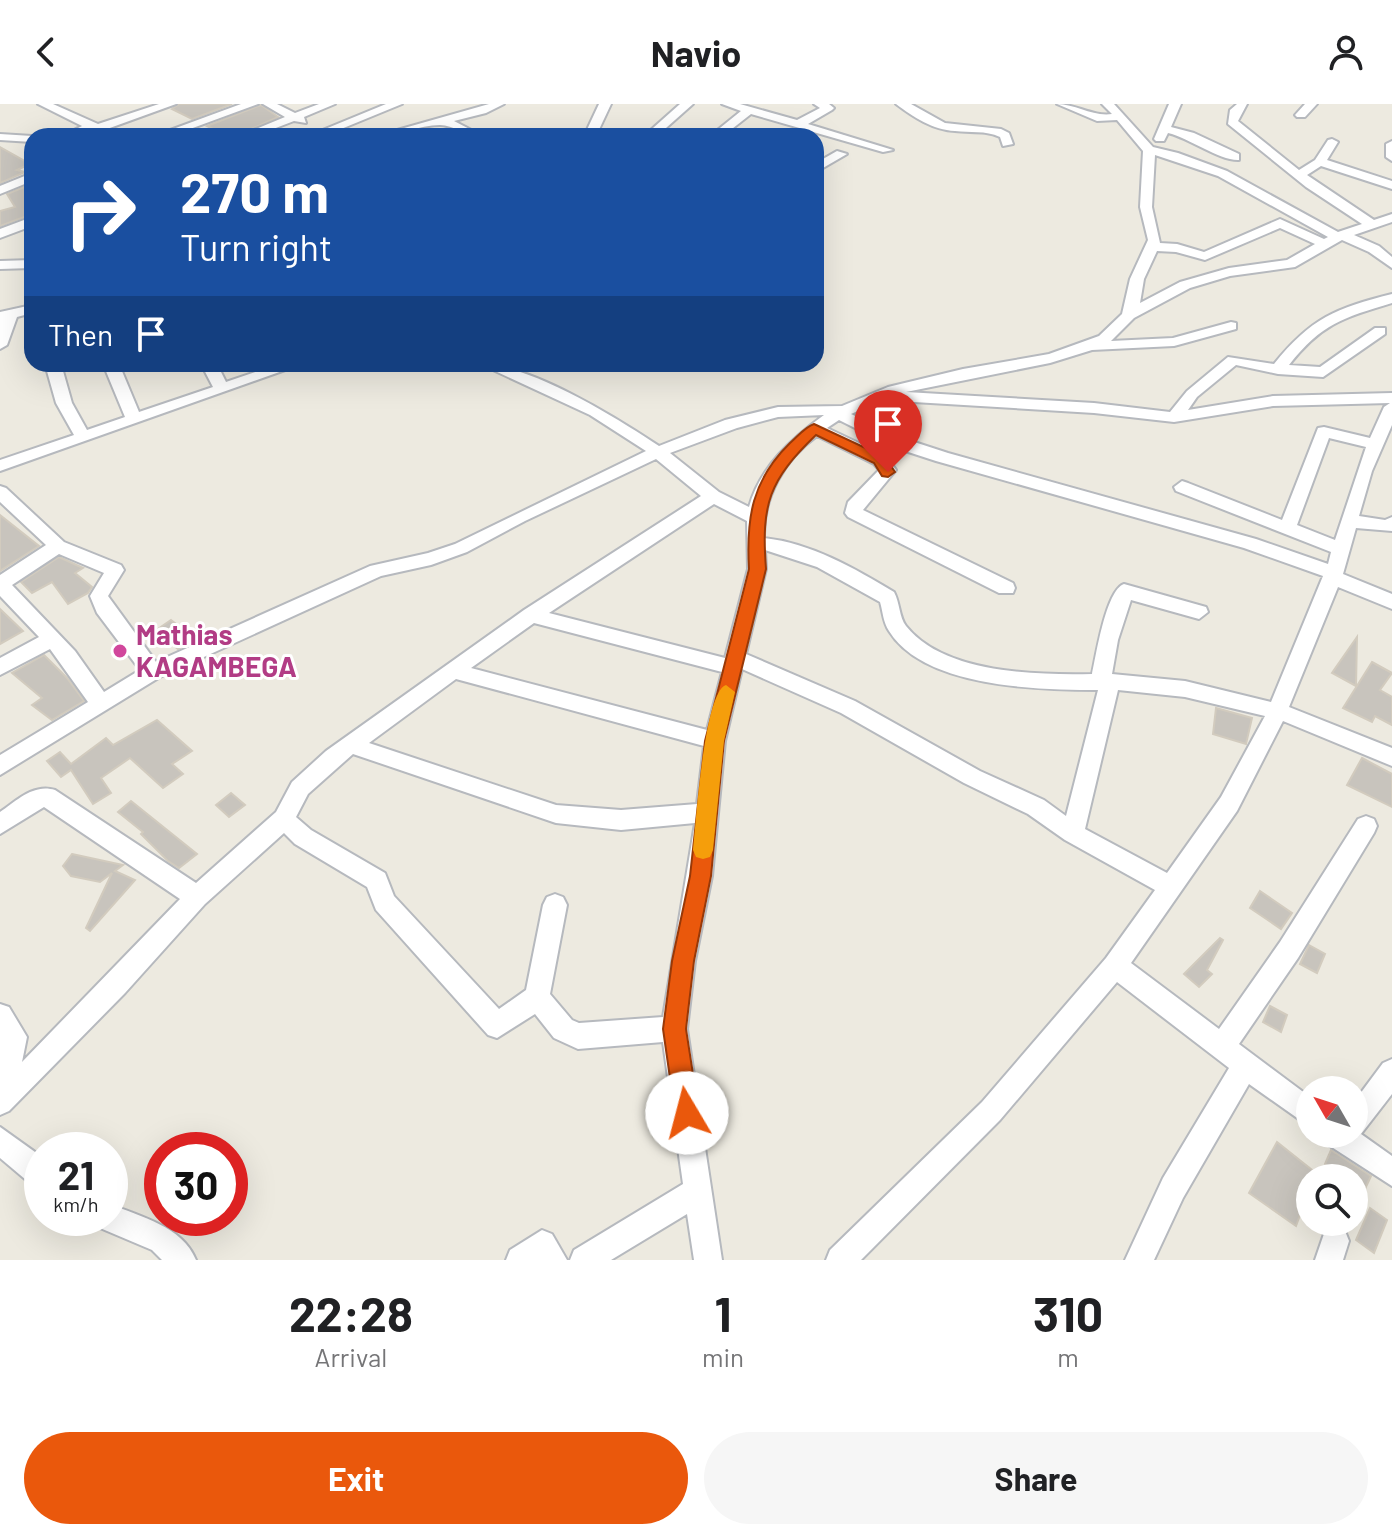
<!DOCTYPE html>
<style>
:root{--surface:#fff;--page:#f6f6f6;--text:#202124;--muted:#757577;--accent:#ea580c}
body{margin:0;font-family:Barlow,sans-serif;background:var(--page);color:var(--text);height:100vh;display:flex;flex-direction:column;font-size:30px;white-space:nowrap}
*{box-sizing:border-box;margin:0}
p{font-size:26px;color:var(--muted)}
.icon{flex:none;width:44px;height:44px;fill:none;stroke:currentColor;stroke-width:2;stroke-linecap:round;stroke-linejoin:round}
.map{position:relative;height:1156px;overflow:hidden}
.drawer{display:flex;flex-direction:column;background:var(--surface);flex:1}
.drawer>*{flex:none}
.banner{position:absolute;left:24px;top:24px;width:800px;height:244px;border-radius:24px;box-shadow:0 8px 32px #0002;background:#1a4fa0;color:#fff;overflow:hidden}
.needle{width:52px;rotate:309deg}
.buttons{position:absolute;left:1296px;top:972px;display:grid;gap:16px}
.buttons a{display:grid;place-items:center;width:72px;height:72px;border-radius:50%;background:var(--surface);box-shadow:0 8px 32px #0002;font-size:40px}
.speed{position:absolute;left:24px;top:1028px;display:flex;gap:16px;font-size:40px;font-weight:700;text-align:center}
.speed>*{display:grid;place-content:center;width:104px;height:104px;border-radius:50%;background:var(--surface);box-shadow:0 8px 32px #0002;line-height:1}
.speed small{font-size:20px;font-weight:400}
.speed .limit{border:12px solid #d22;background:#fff;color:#111}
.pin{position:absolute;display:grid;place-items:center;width:68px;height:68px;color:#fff;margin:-82px -34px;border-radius:50% 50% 50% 0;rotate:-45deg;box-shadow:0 0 8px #0007}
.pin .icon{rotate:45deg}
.me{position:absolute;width:88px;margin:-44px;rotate:352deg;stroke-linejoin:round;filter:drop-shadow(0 0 6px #0008)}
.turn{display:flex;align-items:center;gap:28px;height:168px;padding:0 24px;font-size:36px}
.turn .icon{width:104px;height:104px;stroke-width:2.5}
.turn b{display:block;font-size:56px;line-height:68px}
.then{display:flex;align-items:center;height:76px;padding:0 24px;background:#0003;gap:16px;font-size:30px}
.eta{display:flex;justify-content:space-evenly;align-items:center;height:136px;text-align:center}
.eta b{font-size:48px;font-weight:700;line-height:56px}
.cta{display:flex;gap:16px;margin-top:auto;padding:16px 24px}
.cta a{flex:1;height:92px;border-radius:48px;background:var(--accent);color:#fff;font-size:32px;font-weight:700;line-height:92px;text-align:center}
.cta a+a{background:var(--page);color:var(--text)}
header{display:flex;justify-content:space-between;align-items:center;height:104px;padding:0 24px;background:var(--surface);font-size:36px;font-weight:700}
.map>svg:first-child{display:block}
.building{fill:#c8c4bd;stroke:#d2cbbe;stroke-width:2}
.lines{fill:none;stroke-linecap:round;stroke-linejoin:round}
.street-casing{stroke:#b6b9be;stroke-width:4}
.street{fill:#fff;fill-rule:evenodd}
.route{fill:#ea580c;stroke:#983908;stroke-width:2}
.slow{fill:#f59e0b}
.hotel-dot{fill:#d1479c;stroke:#fff;stroke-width:3}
.labels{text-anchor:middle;stroke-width:6;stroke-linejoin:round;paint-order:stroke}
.hotel-label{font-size:28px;font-weight:bold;fill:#b23c85;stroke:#fff;text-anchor:start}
</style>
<header><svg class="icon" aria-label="back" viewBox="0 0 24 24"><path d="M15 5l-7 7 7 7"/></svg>Navio<svg class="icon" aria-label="person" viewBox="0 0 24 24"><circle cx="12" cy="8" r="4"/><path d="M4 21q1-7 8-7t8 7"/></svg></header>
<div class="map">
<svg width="1392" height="1156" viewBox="0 0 1392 1156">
<rect width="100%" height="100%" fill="#edeae0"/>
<g class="building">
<polygon points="179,0 232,0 192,15 172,5"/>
<polygon points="261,1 278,13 236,32 227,32 207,22"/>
<polygon points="0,43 30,60 17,66 25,68 0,79"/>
<polygon points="32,80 32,110 0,122 0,107 15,103 7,90"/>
<polygon points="0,411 39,442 0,467"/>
<polygon points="59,453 83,464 75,469 92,483 88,489 68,500 52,478 32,489 21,478"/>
<polygon points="0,505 23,527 0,540"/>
<polygon points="171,516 196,535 178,545 155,527"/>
<polygon points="1357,533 1356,582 1332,569"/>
<polygon points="44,551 67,574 84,597 52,616 32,601 42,594 12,569"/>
<polygon points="1372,558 1392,569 1380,586 1392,593 1392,621 1375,612 1372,618 1343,604"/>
<polygon points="1216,604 1252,614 1246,640 1213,630"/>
<polygon points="157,616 192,647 172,660 183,670 163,684 130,654 101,674 111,689 93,700 71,666 61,673 47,657 60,648 71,660 106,634 113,641"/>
<polygon points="1362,654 1392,670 1392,703 1347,681"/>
<polygon points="231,689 245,701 229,713 216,701"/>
<polygon points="131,697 197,750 179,764 168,757 141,730 143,728 118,708"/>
<polygon points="72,750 123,761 115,767 135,776 90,827 86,824 112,769 100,778 71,772 63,762"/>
<polygon points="1260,787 1292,809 1281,825 1250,804"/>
<polygon points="1220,834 1223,836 1207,866 1212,870 1199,883 1184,870"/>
<polygon points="1309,841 1325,850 1317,869 1300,860"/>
<polygon points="1270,902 1287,911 1281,928 1263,918"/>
<polygon points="1277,1038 1316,1069 1314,1074 1310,1074 1310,1084 1296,1122 1249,1089"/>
<polygon points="1331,1046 1371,1072 1364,1087 1354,1081 1354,1074 1345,1074 1325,1060"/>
<polygon points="1370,1104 1387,1116 1374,1149 1356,1136"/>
</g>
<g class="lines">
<g class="street-casing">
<g id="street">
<polygon points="38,0 53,0 98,20 159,0 176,0 107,25 112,28 112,32 103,32 91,26 78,32 62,32 82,22"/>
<polygon points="241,0 258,0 171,32 154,32"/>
<polygon points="263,0 277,0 295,9 319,0 335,0 304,13 306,19 294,17 255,32 239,32 285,13"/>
<polygon points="386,0 402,0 324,32 308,32"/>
<path d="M 489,0 L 504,0 L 486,9 L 454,17 L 483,32 C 466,32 453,21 440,21 C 419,21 398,32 376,32 Z"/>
<polygon points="599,0 611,0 596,32 584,32"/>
<polygon points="680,0 693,0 657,32 644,32"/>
<polygon points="722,0 740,0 797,16 820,4 814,0 829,0 834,4 832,6 808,20 893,46 883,48 751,10 723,32 710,32 741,7"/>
<path d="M 896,0 L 911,0 L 945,19 L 1001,25 L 1009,29 L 1013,40 L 1003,42 L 1000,33 C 985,26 970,29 955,27 C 933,26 913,13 896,0 Z"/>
<path d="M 1057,0 C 1076,0 1093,13 1112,10 L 1102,0 L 1114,0 L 1153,43 L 1178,49 L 1227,67 L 1338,128 L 1362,120 L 1306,83 L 1228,20 L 1230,6 L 1237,0 L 1247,0 L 1238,17 L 1299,66 L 1315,56 L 1328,36 L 1332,35 L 1338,38 L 1327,56 L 1392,77 L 1392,85 L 1321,62 L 1307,71 L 1374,116 L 1392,110 L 1392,118 L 1354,131 L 1379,142 L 1392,153 L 1392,164 L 1369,148 L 1342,136 L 1295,163 L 1230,172 L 1190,184 L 1134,214 L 1111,237 L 1173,234 L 1231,218 L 1236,219 L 1236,225 L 1174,242 L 1092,246 L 1050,259 L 906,288 L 1094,299 L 1170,308 L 1187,287 L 1228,253 L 1274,260 C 1311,214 1336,204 1392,190 L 1392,199 C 1343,214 1322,219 1289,261 L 1320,263 L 1375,224 L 1385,224 L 1385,230 L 1323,273 L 1278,270 L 1236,261 L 1197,293 L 1188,306 L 1273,292 L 1392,289 L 1392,321 L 1372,367 L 1359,412 L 1385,416 L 1392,413 L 1392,427 L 1356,424 L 1343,470 L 1392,490 L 1392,505 L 1338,483 L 1289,603 L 1392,644 L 1392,662 L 1283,617 L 1237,707 L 1131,859 L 1219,925 L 1280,838 L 1358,715 L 1366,712 L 1374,715 L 1377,722 L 1374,729 L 1298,854 L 1239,940 L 1310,993 L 1310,1023 L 1249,980 L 1183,1094 L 1154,1156 L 1125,1156 L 1163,1074 L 1229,964 L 1117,878 L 1000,1016 L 861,1156 L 826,1156 L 830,1146 L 982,998 L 1106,854 L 1155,786 L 1065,736 L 1028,710 L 964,679 L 841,609 L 742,565 L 725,637 L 712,772 L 695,857 L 687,925 L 722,1156 L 694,1156 L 687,1110 L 611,1156 L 570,1156 L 574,1146 L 683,1080 L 663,938 L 578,945 L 554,934 L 535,910 L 497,934 L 488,931 L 376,806 L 367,783 L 295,740 L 284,729 L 205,800 L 125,889 L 9,1007 L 0,1011 L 0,900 L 9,903 L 27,933 L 22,958 L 180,795 L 44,703 L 0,730 L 0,708 C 16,697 34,679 55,686 L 196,779 L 276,708 L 292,678 L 326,647 L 524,506 L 701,392 L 656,355 L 525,417 L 467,448 L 431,461 L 381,472 L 160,573 L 0,671 L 0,651 L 88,598 L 50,545 L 0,571 L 0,554 L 39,533 L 0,492 L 0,471 L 46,441 L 0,398 L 0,382 L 6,384 L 64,438 L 121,461 L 124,466 L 108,492 L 156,558 L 370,462 L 428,449 L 455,440 L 646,347 L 590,311 L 480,260 C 530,260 617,314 659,342 L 725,316 L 778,303 L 842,302 L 888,283 L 963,265 L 1049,250 L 1099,232 L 1122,210 L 1130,175 L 1148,136 L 1140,103 L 1143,47 L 1117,16 L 1097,17 ZM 1155,51 L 1218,72 L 1328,133 L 1324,135 L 1280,115 L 1204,148 L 1177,140 L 1160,139 L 1152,103 ZM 1280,124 L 1315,140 L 1287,156 L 1229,164 L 1180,178 L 1140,199 L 1144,175 L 1157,147 L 1176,148 L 1205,156 ZM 890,293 L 897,297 L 1094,309 L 1174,318 L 1273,302 L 1390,299 L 1384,303 L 1370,334 L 1324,323 L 1318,324 L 1282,416 L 1188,379 L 1182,377 L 1174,383 L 1176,387 L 1331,448 L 1328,460 L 1256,435 L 948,349 L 905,335 L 851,310 ZM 824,311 C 792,334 760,363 749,403 L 719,388 L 670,349 L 737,324 L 778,313 ZM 839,316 L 893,343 L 936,357 L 1244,444 L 1323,472 L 1271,598 L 1185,577 L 1112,570 L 1118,536 L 1131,496 L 1199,515 L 1208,508 L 1206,503 L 1124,480 C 1106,486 1096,552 1092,570 C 1038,571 944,570 906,522 C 899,513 900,499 894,488 C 854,464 811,439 764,434 C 763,393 784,356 817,332 L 874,360 L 879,366 L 848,398 L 845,409 L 848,413 L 999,489 L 1013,489 L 1015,484 L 1013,479 L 863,406 L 896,366 L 886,352 L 827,324 ZM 1329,334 L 1366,343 L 1335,436 L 1297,421 ZM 714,400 L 747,417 L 748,465 L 725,554 L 549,509 ZM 765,446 L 817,463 L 880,498 C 883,508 883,518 889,527 C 924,584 1040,586 1098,586 L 1066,712 L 1044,696 L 980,667 L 855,597 L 746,550 L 766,465 ZM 59,450 L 104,469 L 90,492 L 97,509 L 140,566 L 104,588 L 75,547 L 12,481 ZM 534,519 L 722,568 L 707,626 L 471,564 ZM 456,575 L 704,642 L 697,700 L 621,706 L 556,701 L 369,639 ZM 1118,586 L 1185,593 L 1265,612 L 1221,693 L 1167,769 L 1085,725 ZM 353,650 L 556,719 L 621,726 L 695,719 L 663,913 L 579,919 L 572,916 L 550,890 L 567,801 L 563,793 L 555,790 L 547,793 L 543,801 L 526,886 L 499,905 L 394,792 L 385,769 L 311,726 L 296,713 L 308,690 Z"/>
<path d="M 1169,0 L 1181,0 L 1171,23 L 1194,29 L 1239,50 L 1239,56 C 1220,57 1189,34 1168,29 L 1164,37 L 1156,37 L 1154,35 Z"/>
<polygon points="1305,0 1317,0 1305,13 1297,13 1295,11"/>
<polygon points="0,30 32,32 34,32 32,38 0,36"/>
<polygon points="1392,37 1392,57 1386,53 1386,40"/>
<polygon points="837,47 847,50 816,68 816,59"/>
<polygon points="32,69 32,77 0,90 0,82"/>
<polygon points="32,113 32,122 0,134 0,125"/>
<polygon points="32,156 32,164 0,165 0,157"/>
<polygon points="32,201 32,209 17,213 7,241 0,245 0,208"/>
<polygon points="45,260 61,260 72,299 87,326 125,313 103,260 119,260 139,308 213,283 201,260 217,260 226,278 279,260 302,260 0,367 0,356 74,331 56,299"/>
<polygon points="1392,955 1392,990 1361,1030 1392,1052 1392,1082 1327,1040 1323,1030 1354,1030 1354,998 1383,959"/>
<polygon points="0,1023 42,1053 42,1085 32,1081 0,1054"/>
<path d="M 110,1100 C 141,1113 182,1122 196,1156 L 162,1156 L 152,1146 L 100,1124 L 96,1114 L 110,1114 Z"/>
<polygon points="1335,1123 1345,1127 1349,1137 1343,1156 1315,1156 1325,1127"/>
<polygon points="542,1126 552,1130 567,1156 506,1156 510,1146"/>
</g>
</g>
<use href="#street" class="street"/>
</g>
<path class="route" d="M 814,320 L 885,353 L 895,368 L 888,373 L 882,372 L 874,359 L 816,331 C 769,376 761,400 766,465 L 724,637 L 711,772 L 694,857 L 686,925 L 699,1009 L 695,1017 L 687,1021 L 678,1017 L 675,1009 L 663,925 L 672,857 L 690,772 L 705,637 L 749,465 C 746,414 752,376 790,339 C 798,332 805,323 814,320 Z"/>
<path class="slow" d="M 726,581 L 735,588 L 724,637 L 713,746 L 710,753 L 703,755 L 696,753 L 693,746 C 696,720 704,588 726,581 Z"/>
<circle class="hotel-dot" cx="120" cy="547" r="8"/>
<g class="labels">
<g class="hotel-label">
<text x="136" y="541">Mathias<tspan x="136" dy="32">KAGAMBEGA</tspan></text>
</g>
</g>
</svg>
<div class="buttons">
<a><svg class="needle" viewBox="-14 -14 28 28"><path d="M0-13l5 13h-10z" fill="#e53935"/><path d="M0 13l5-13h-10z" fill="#757577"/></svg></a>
<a><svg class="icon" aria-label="search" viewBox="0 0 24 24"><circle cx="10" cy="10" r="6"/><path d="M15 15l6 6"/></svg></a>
</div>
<div class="speed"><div>21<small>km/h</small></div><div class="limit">30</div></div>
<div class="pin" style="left:888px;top:368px;background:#d93025"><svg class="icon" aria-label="arrive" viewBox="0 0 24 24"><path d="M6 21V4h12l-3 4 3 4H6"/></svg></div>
<svg class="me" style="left:687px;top:1009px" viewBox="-20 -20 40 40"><circle r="19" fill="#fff"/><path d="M0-13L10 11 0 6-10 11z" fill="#ea580c"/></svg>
<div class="banner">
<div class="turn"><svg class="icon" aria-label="right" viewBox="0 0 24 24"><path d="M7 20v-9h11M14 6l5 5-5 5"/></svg><div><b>270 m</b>Turn right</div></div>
<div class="then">Then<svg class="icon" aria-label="arrive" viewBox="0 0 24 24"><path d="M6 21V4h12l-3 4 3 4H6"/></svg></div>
</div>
</div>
<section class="drawer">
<div class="eta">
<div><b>22:28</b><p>Arrival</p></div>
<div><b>1</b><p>min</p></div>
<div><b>310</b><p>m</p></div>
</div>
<div class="cta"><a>Exit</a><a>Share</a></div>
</section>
